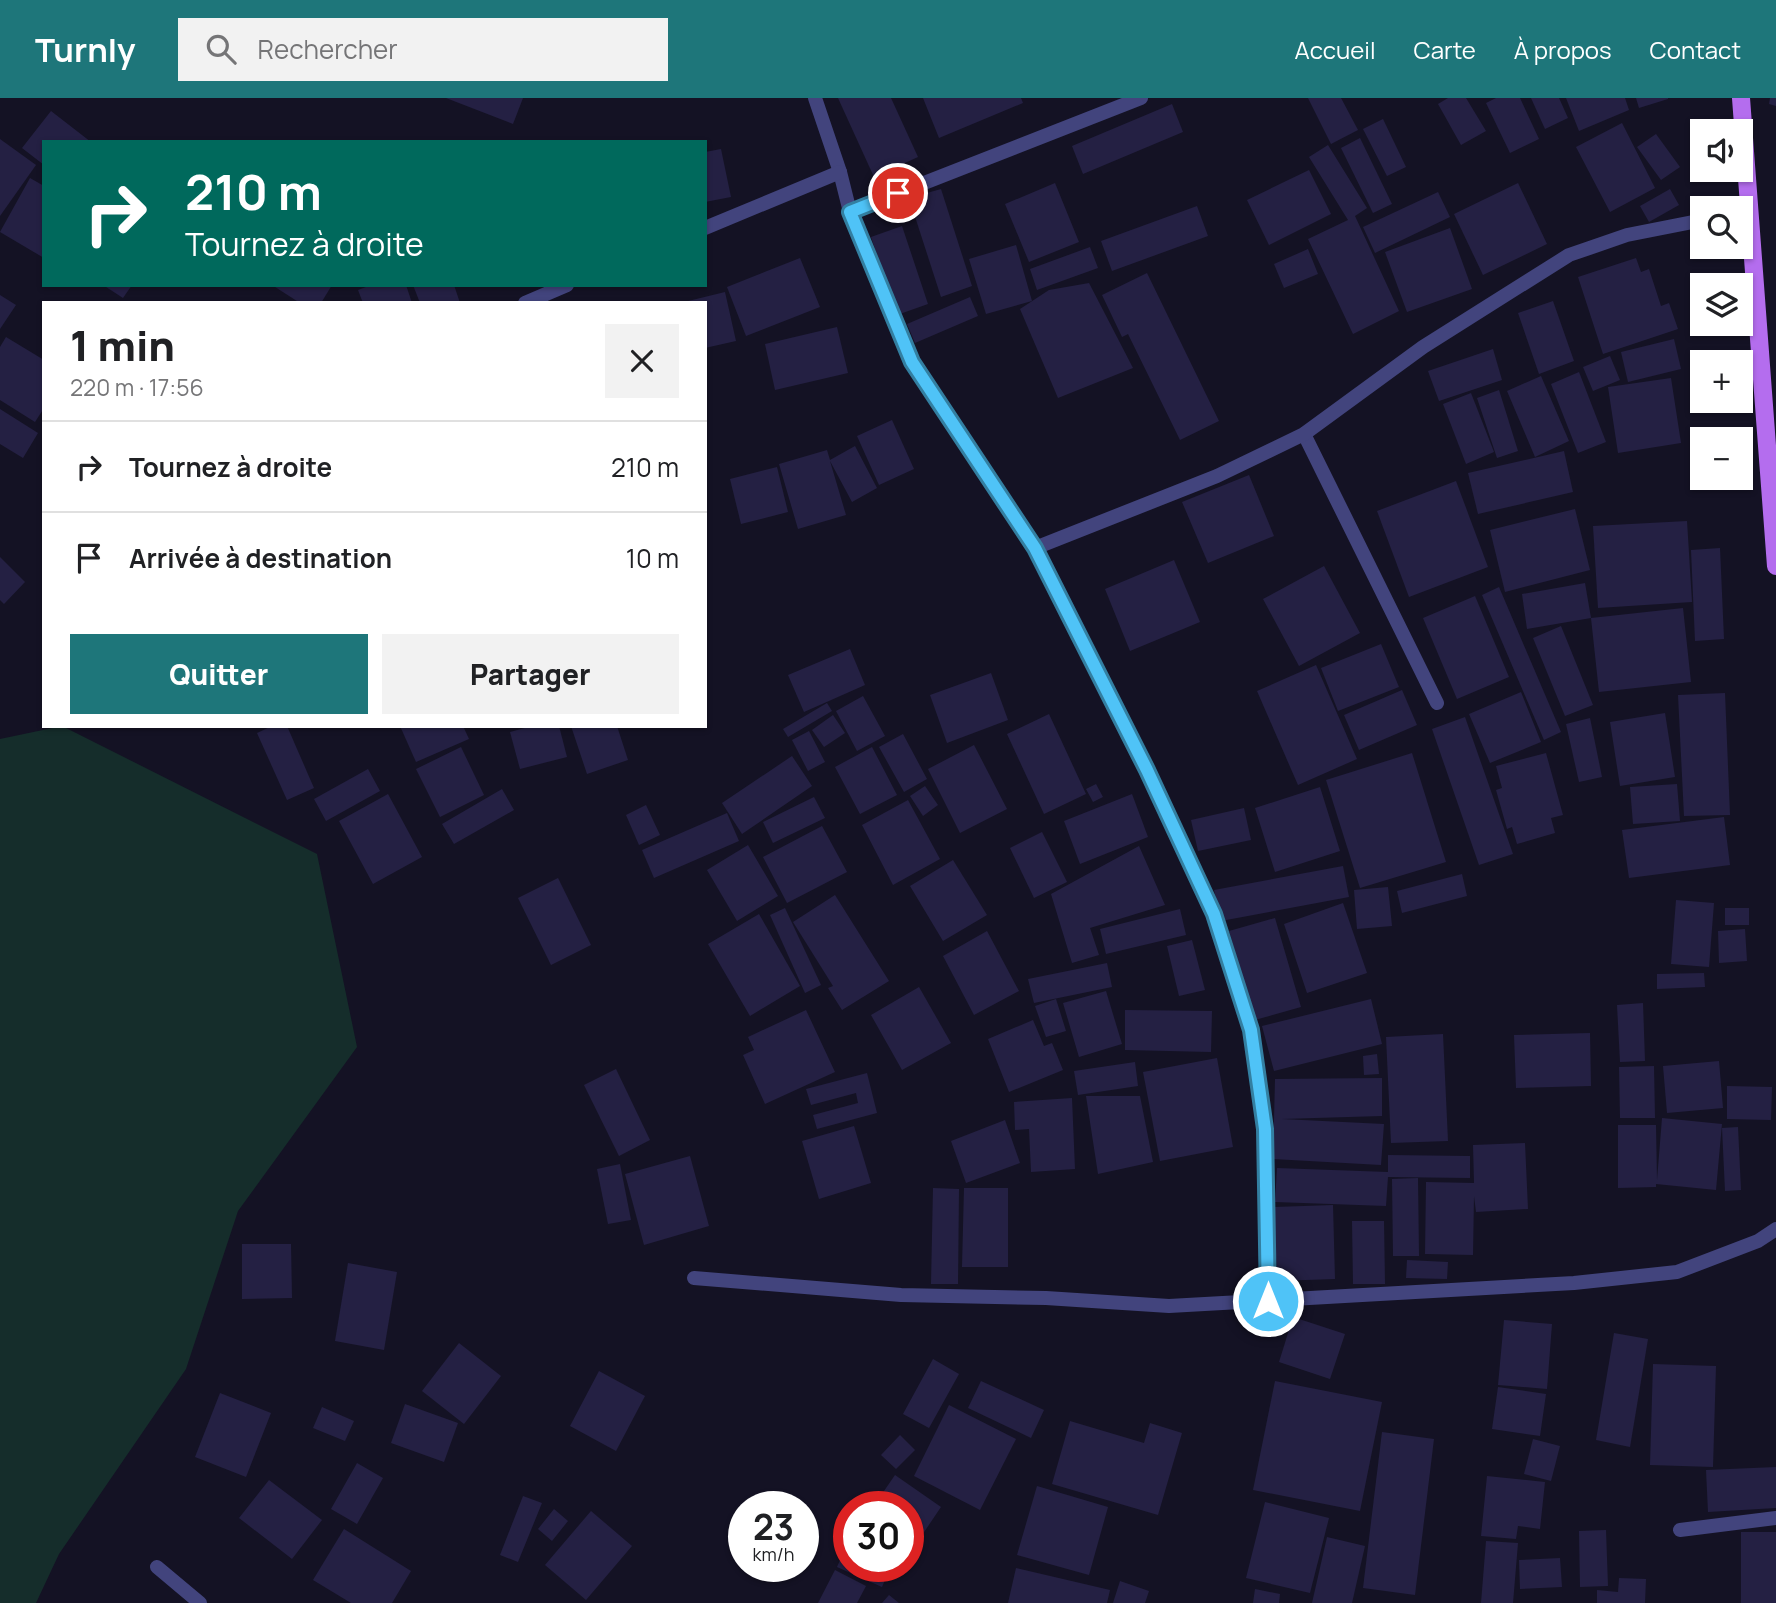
<!DOCTYPE html>
<html lang="fr">
<meta charset="utf-8">
<style>
:root{--surface:#fff;--page:#f2f2f2;--text:#202124;--muted:#757577;--line:#e0e0e0;--accent:#1e767a}
body{margin:0;font-family:Manrope,sans-serif;background:var(--page);color:var(--text);height:100vh;display:flex;flex-direction:column;font-size:26px;white-space:nowrap}
*{box-sizing:border-box;margin:0}
p{font-size:23px;color:var(--muted)}
.icon{flex:none;width:38px;height:38px;fill:none;stroke:currentColor;stroke-width:2;stroke-linecap:round;stroke-linejoin:round}
.map{position:relative;flex:1;overflow:hidden}
.drawer{position:absolute;left:42px;top:203px;width:665px;height:427px;display:flex;flex-direction:column;background:var(--surface);border-radius:0px;box-shadow:0 2px 5px #0004}
.drawer>*{flex:none}
.guide{position:absolute;left:42px;top:42px;width:665px;height:147px;border-radius:0px;box-shadow:0 2px 5px #0004;background:#00695c;color:#fff;overflow:hidden}
.fabs{position:absolute;left:1690px;top:21px;display:grid;gap:14px}
.fabs a{display:grid;place-items:center;width:63px;height:63px;border-radius:0px;background:var(--surface);box-shadow:0 2px 5px #0004;font-size:35px}
.speed{position:absolute;left:728px;top:1393px;display:flex;gap:14px;font-size:35px;font-weight:700;text-align:center}
.speed>*{display:grid;place-content:center;width:91px;height:91px;border-radius:50%;background:var(--surface);box-shadow:0 2px 5px #0004;line-height:1}
.speed small{font-size:18px;font-weight:400}
.speed .limit{border:10px solid #d22;background:#fff;color:#111}
.pin{position:absolute;display:grid;place-items:center;width:60px;height:60px;color:#fff;margin:-30px;border:4px solid #fff;border-radius:50%;box-shadow:0 2px 7px #0007}
.me{position:absolute;width:77px;margin:-38px;rotate:0deg;stroke-linejoin:round;filter:drop-shadow(0 0 5px #0008)}
.turn{display:flex;align-items:center;gap:24px;height:147px;padding:0 28px;font-size:32px}
.turn .icon{width:91px;height:91px;stroke-width:2.5}
.turn b{display:block;font-size:49px;line-height:60px}
.round{display:grid;place-items:center;flex:none;width:74px;height:74px;border-radius:0px;background:var(--page)}
.head{display:flex;align-items:center;justify-content:space-between;height:119px;padding:0 28px}
h1{font-size:42px;font-weight:800;line-height:52px}
.button{display:flex;gap:14px;margin-top:auto;padding:14px 28px}
.button a{flex:1;height:80px;border-radius:0px;background:var(--accent);color:#fff;font-size:28px;font-weight:800;line-height:80px;text-align:center}
.button a+a{background:var(--page);color:var(--text)}
ul{padding:0;list-style:none}
li{display:flex;align-items:center;gap:21px;height:91px;padding:0 28px;border-top:2px solid var(--line)}
li div{flex:1}
li b{display:block;font-size:26px}
li em{font-style:normal}
header{display:flex;align-items:center;gap:42px;box-sizing:border-box;height:98px;padding:0 35px;background:var(--accent);color:#fff}
header strong{font-size:33px}
nav{display:flex;gap:38px;margin-inline-start:auto;font-size:24px}
.search{width:490px;height:63px;background:var(--page);display:flex;align-items:center;gap:18px;box-sizing:border-box;padding:0 24px;border-radius:0px;color:var(--muted);font-size:26px}
.map>svg:first-child{display:block}
.green{fill:#152d2b}
.building{fill:#242043}
.lines{fill:none;stroke-linecap:round;stroke-linejoin:round}
.street{stroke:#42447d;stroke-width:14}
.primary{stroke:#b46dee;stroke-width:18}
.route-casing{stroke:#337fa1;stroke-width:18}
.route{stroke:#4fc3f7;stroke-width:12}
</style>
<header>
<strong>Turnly</strong>
<div class="search"><svg class="icon" aria-label="search" viewBox="0 0 24 24"><circle cx="10" cy="10" r="6"/><path d="M15 15l6 6"/></svg>Rechercher</div>
<nav><a>Accueil</a><a>Carte</a><a>À propos</a><a>Contact</a></nav>
</header>
<div class="map">
<svg width="1776" height="1505" viewBox="0 0 1776 1505">
<rect width="100%" height="100%" fill="#141224"/>
<polygon class="green" points="62,628 317,756 357,949 238,1113 186,1271 59,1456 36,1505 0,1505 0,641"/>
<g class="building">
<polygon points="446,0 523,0 513,26"/>
<polygon points="838,0 891,0 918,59 874,79"/>
<polygon points="923,0 1021,0 1023,5 939,40"/>
<polygon points="1308,0 1341,0 1358,32 1331,46"/>
<polygon points="1448,0 1466,0 1486,33 1461,47 1438,6"/>
<polygon points="1496,0 1520,0 1539,41 1510,55 1486,5"/>
<polygon points="1531,0 1559,0 1568,20 1545,31"/>
<polygon points="1566,0 1625,0 1629,12 1579,33"/>
<polygon points="1636,0 1668,0 1668,1 1639,10"/>
<polygon points="1770,0 1776,0 1776,8 1769,6"/>
<polygon points="1172,6 1183,34 1083,76 1072,48"/>
<polygon points="51,13 91,44 44,44 44,67 22,50"/>
<polygon points="1383,21 1406,69 1387,78 1363,31"/>
<polygon points="1622,25 1655,90 1610,114 1576,49"/>
<polygon points="1656,36 1680,69 1661,82 1637,49"/>
<polygon points="1360,40 1392,106 1373,115 1341,50"/>
<polygon points="0,41 36,67 0,118"/>
<polygon points="1328,47 1367,110 1355,118 1399,213 1353,236 1308,141 1348,122 1309,59"/>
<polygon points="721,51 731,99 705,104 705,54"/>
<polygon points="1309,72 1331,116 1269,147 1247,102"/>
<polygon points="30,80 44,88 44,160 0,134"/>
<polygon points="1055,85 1079,144 1029,164 1005,106"/>
<polygon points="1518,85 1547,146 1483,177 1454,116"/>
<polygon points="941,91 972,188 941,199 909,100"/>
<polygon points="1670,91 1679,107 1649,124 1640,108"/>
<polygon points="1438,94 1450,119 1375,155 1363,129"/>
<polygon points="1197,108 1208,138 1112,173 1101,143"/>
<polygon points="902,128 928,206 897,217 871,139"/>
<polygon points="1450,130 1472,191 1407,214 1385,154"/>
<polygon points="1016,147 1032,203 986,216 969,161"/>
<polygon points="1090,149 1098,170 1037,192 1030,171"/>
<polygon points="1308,151 1318,176 1284,190 1274,166"/>
<polygon points="800,160 820,209 746,238 727,189"/>
<polygon points="1636,160 1641,174 1649,171 1661,208 1669,205 1678,231 1603,256 1578,179"/>
<polygon points="1147,175 1219,323 1180,342 1128,236 1122,239 1102,197"/>
<polygon points="1089,185 1133,270 1058,300 1020,211 1049,192"/>
<polygon points="103,187 132,187 123,200"/>
<polygon points="272,187 332,187 321,205 300,205"/>
<polygon points="371,187 406,187 412,205 363,205 358,192"/>
<polygon points="413,187 454,187 460,205 420,205"/>
<polygon points="725,194 736,243 705,250 705,205 684,204"/>
<polygon points="0,197 16,207 0,231"/>
<polygon points="970,199 978,218 915,245 907,226"/>
<polygon points="1553,203 1574,263 1539,276 1518,215"/>
<polygon points="837,229 848,275 775,292 765,246"/>
<polygon points="6,239 44,262 44,310 35,324 0,302 0,249"/>
<polygon points="1674,241 1681,271 1628,284 1621,254"/>
<polygon points="1493,251 1502,282 1439,303 1428,273"/>
<polygon points="1610,258 1620,282 1593,293 1583,269"/>
<polygon points="1579,274 1606,344 1578,355 1551,286"/>
<polygon points="1541,278 1569,343 1535,359 1507,293"/>
<polygon points="1671,280 1681,345 1618,355 1608,289"/>
<polygon points="1499,292 1518,353 1497,360 1477,300"/>
<polygon points="1471,295 1494,354 1466,366 1443,306"/>
<polygon points="0,311 38,335 23,360 0,346"/>
<polygon points="892,322 914,371 879,387 857,338"/>
<polygon points="855,348 877,390 852,404 830,363 846,417 798,431 779,366 827,352 830,362"/>
<polygon points="1564,353 1573,394 1478,416 1468,375"/>
<polygon points="777,369 788,414 741,426 730,381"/>
<polygon points="1249,377 1274,438 1208,465 1182,404"/>
<polygon points="1456,383 1488,469 1409,499 1377,413"/>
<polygon points="1575,411 1590,472 1505,494 1490,432"/>
<polygon points="1687,423 1692,504 1598,510 1593,428"/>
<polygon points="1720,450 1724,541 1695,543 1691,452"/>
<polygon points="0,459 25,484 4,506 0,502"/>
<polygon points="1174,462 1200,524 1130,553 1105,491"/>
<polygon points="1324,468 1360,535 1299,568 1263,501"/>
<polygon points="1585,485 1591,520 1527,531 1522,496"/>
<polygon points="1499,489 1561,634 1544,642 1482,497"/>
<polygon points="1475,498 1509,579 1457,601 1423,520"/>
<polygon points="1683,510 1691,584 1599,594 1591,520"/>
<polygon points="1561,528 1593,607 1565,618 1533,540"/>
<polygon points="1381,546 1399,589 1338,613 1321,570"/>
<polygon points="850,551 865,587 804,614 788,577"/>
<polygon points="1316,567 1357,661 1298,687 1257,593"/>
<polygon points="991,575 1008,622 947,645 930,597"/>
<polygon points="1402,592 1417,627 1359,652 1344,617"/>
<polygon points="1521,594 1541,644 1490,665 1469,616"/>
<polygon points="1725,595 1730,717 1684,718 1678,597"/>
<polygon points="863,598 885,638 857,653 836,613"/>
<polygon points="827,605 832,613 788,639 783,631"/>
<polygon points="1665,615 1675,679 1620,688 1610,624"/>
<polygon points="1049,616 1086,696 1044,716 1007,636"/>
<polygon points="833,617 845,635 824,649 812,632"/>
<polygon points="1465,619 1513,756 1479,767 1432,631"/>
<polygon points="1590,620 1602,679 1579,684 1566,626"/>
<polygon points="272,628 287,628 314,690 287,702 257,635"/>
<polygon points="400,628 463,628 469,641 416,664"/>
<polygon points="532,628 559,628 567,659 520,671 510,634"/>
<polygon points="571,628 617,628 628,662 587,676"/>
<polygon points="809,633 825,664 808,673 792,642"/>
<polygon points="903,636 927,681 904,694 879,649"/>
<polygon points="974,647 1007,711 960,735 928,671"/>
<polygon points="461,649 484,697 440,719 416,671"/>
<polygon points="872,649 897,697 860,716 835,669"/>
<polygon points="1412,655 1446,764 1360,790 1326,682"/>
<polygon points="1546,655 1563,717 1551,720 1555,735 1517,746 1512,729 1507,731 1496,692 1502,690 1496,668"/>
<polygon points="792,658 812,688 742,736 722,705"/>
<polygon points="368,671 380,693 326,723 314,701"/>
<polygon points="1096,686 1103,699 1093,704 1086,691"/>
<polygon points="1677,686 1680,723 1633,726 1630,689"/>
<polygon points="925,688 938,707 923,718 910,698"/>
<polygon points="1320,689 1340,753 1275,774 1255,710"/>
<polygon points="502,691 514,712 454,746 442,726"/>
<polygon points="388,696 422,759 373,786 339,723"/>
<polygon points="1132,696 1148,739 1080,766 1064,723"/>
<polygon points="814,699 825,720 773,745 763,724"/>
<polygon points="908,702 940,761 893,787 862,727"/>
<polygon points="646,707 660,737 639,747 626,717"/>
<polygon points="1244,710 1251,742 1198,753 1191,722"/>
<polygon points="727,715 739,743 654,780 642,752"/>
<polygon points="1724,719 1730,767 1629,780 1622,732"/>
<polygon points="822,728 847,774 787,805 763,759"/>
<polygon points="1042,734 1067,784 1034,800 1010,750"/>
<polygon points="748,747 778,798 737,823 707,772"/>
<polygon points="1139,748 1165,807 1090,830 1099,857 1072,865 1051,796"/>
<polygon points="953,762 987,817 943,843 910,788"/>
<polygon points="1343,768 1349,799 1221,823 1214,792"/>
<polygon points="1462,776 1467,798 1402,815 1397,793"/>
<polygon points="558,780 591,847 551,867 518,800"/>
<polygon points="1388,789 1392,828 1357,831 1354,792"/>
<polygon points="835,797 889,883 842,912 828,890 833,888 793,824"/>
<polygon points="1676,802 1714,805 1709,869 1671,866"/>
<polygon points="1343,805 1367,875 1307,895 1284,826"/>
<polygon points="785,810 821,887 805,895 770,817"/>
<rect x="1725" y="810" width="24" height="17"/>
<polygon points="1180,811 1186,837 1106,856 1100,831"/>
<polygon points="759,816 800,888 750,918 708,846"/>
<polygon points="1275,820 1301,909 1255,922 1229,833"/>
<polygon points="1745,831 1747,863 1719,865 1718,833"/>
<polygon points="987,833 1019,893 974,917 943,858"/>
<polygon points="1192,842 1205,892 1179,898 1167,848"/>
<polygon points="1107,865 1112,889 1034,905 1028,881"/>
<polygon points="1704,875 1705,889 1657,891 1657,876"/>
<polygon points="919,889 951,945 902,972 871,917"/>
<polygon points="1106,893 1122,946 1079,959 1063,905"/>
<polygon points="1056,901 1066,933 1046,939 1035,908"/>
<polygon points="1371,901 1382,946 1274,973 1262,928"/>
<polygon points="1643,905 1645,963 1620,964 1617,907"/>
<polygon points="806,912 835,974 765,1006 743,957 754,952 748,939"/>
<polygon points="1125,912 1212,913 1211,954 1125,952"/>
<polygon points="1033,922 1044,948 1052,945 1063,972 1009,994 988,941"/>
<polygon points="1590,935 1591,988 1516,990 1514,937"/>
<polygon points="1443,936 1448,1043 1391,1045 1386,939"/>
<polygon points="1377,956 1379,976 1364,977 1363,958"/>
<polygon points="1217,960 1233,1049 1160,1063 1143,974"/>
<polygon points="1719,963 1723,1010 1667,1015 1663,968"/>
<polygon points="1135,964 1138,988 1078,997 1074,973"/>
<polygon points="1654,968 1655,1020 1620,1020 1619,969"/>
<polygon points="616,971 650,1042 619,1058 584,987"/>
<polygon points="867,975 877,1015 817,1031 813,1017 858,1005 856,995 811,1007 806,991"/>
<polygon points="1382,980 1382,1018 1282,1021 1384,1026 1381,1067 1273,1061 1275,981"/>
<polygon points="1727,988 1772,989 1771,1022 1727,1021"/>
<polygon points="1086,998 1140,998 1153,1064 1098,1076"/>
<polygon points="1072,1000 1075,1071 1031,1074 1029,1031 1015,1032 1014,1004"/>
<polygon points="1662,1020 1722,1026 1716,1092 1656,1086 1656,1089 1618,1090 1618,1027 1656,1027 1657,1082"/>
<polygon points="1005,1022 1020,1065 966,1085 951,1043"/>
<polygon points="854,1028 871,1085 819,1101 802,1043"/>
<polygon points="1738,1029 1741,1092 1725,1093 1722,1030"/>
<polygon points="1525,1045 1528,1111 1476,1114 1474,1098 1473,1157 1425,1156 1426,1084 1474,1085 1473,1047"/>
<polygon points="1388,1057 1470,1058 1470,1080 1388,1079 1386,1108 1275,1104 1277,1070 1388,1074"/>
<polygon points="690,1058 709,1128 644,1147 625,1076"/>
<polygon points="620,1066 631,1122 608,1126 597,1071"/>
<polygon points="1418,1080 1419,1158 1393,1158 1392,1081"/>
<polygon points="933,1090 959,1091 958,1186 931,1186"/>
<polygon points="964,1090 1008,1090 1008,1169 962,1169"/>
<polygon points="1333,1107 1335,1181 1277,1183 1274,1109"/>
<polygon points="1352,1123 1384,1123 1385,1186 1353,1186"/>
<polygon points="242,1146 291,1146 292,1200 242,1201"/>
<polygon points="1407,1162 1448,1164 1447,1181 1406,1180"/>
<polygon points="348,1165 397,1174 384,1252 335,1243"/>
<polygon points="1293,1219 1345,1236 1330,1281 1279,1264"/>
<polygon points="1504,1222 1552,1226 1547,1291 1498,1287"/>
<polygon points="1614,1235 1648,1241 1630,1349 1596,1342"/>
<polygon points="459,1245 501,1278 464,1326 422,1293"/>
<polygon points="933,1261 959,1276 929,1330 903,1316"/>
<polygon points="1653,1266 1716,1268 1713,1369 1650,1367"/>
<polygon points="599,1273 645,1298 616,1353 570,1328"/>
<polygon points="981,1283 1044,1312 1031,1340 968,1310"/>
<polygon points="1275,1283 1382,1304 1360,1413 1253,1392"/>
<polygon points="1498,1289 1546,1296 1540,1338 1492,1331"/>
<polygon points="220,1295 271,1315 246,1379 195,1359"/>
<polygon points="405,1306 458,1325 444,1364 391,1345"/>
<polygon points="949,1307 1016,1341 980,1412 914,1378"/>
<polygon points="322,1309 354,1323 345,1343 313,1330"/>
<polygon points="1070,1323 1144,1345 1150,1325 1182,1335 1158,1417 1052,1386"/>
<polygon points="1382,1334 1434,1341 1415,1497 1363,1490"/>
<polygon points="900,1337 915,1352 896,1371 881,1357"/>
<polygon points="1533,1341 1560,1348 1551,1383 1524,1376"/>
<polygon points="357,1365 383,1380 357,1426 331,1411"/>
<polygon points="1776,1369 1776,1410 1708,1414 1706,1372"/>
<polygon points="895,1377 941,1409 916,1446 908,1440 908,1409 873,1409"/>
<polygon points="1487,1378 1545,1384 1540,1431 1518,1428 1516,1441 1481,1438"/>
<polygon points="269,1382 322,1422 292,1461 239,1420"/>
<polygon points="1037,1388 1108,1409 1089,1477 1017,1457"/>
<polygon points="523,1398 542,1405 518,1464 500,1457"/>
<polygon points="1265,1404 1329,1420 1310,1495 1246,1480"/>
<polygon points="554,1411 568,1423 552,1443 538,1431"/>
<polygon points="591,1413 632,1448 586,1502 545,1467"/>
<polygon points="344,1431 411,1473 392,1505 351,1505 313,1482"/>
<polygon points="1606,1432 1608,1488 1580,1489 1579,1433"/>
<rect x="1741" y="1434" width="35" height="71"/>
<polygon points="1327,1439 1365,1448 1352,1505 1312,1505"/>
<polygon points="849,1442 849,1468 891,1468 882,1489 837,1469"/>
<polygon points="1486,1443 1518,1445 1513,1505 1481,1505"/>
<polygon points="1560,1460 1562,1489 1520,1491 1519,1462"/>
<polygon points="1016,1470 1110,1492 1107,1505 1008,1505"/>
<polygon points="835,1472 866,1488 857,1505 818,1505"/>
<polygon points="1619,1480 1646,1481 1645,1505 1597,1505 1597,1492 1618,1494"/>
<polygon points="1120,1483 1149,1493 1145,1505 1113,1505"/>
<polygon points="1255,1491 1280,1496 1279,1505 1253,1505"/>
<polygon points="889,1497 899,1505 882,1505"/>
</g>
<g class="lines">
<g class="street">
<polyline points="815,0 840,74 850,114 912,264 1035,450 1147,672 1214,816 1251,932 1265,1031 1268,1203"/>
<polyline points="850,114 1141,0"/>
<polyline points="705,130 840,74"/>
<polyline points="525,205 567,187"/>
<polyline points="1304,336 1437,605"/>
<polyline points="1035,450 1217,378 1304,336 1423,249 1569,157 1627,137 1703,122"/>
<polyline points="694,1180 901,1197 1046,1200 1169,1208 1574,1185 1677,1174 1758,1143 1776,1131"/>
<polyline points="1680,1432 1776,1420"/>
<polyline points="157,1469 200,1505"/>
</g>
<polyline class="primary" points="1741,0 1776,468"/>
</g>
<g class="lines">
<g class="route-casing">
<polyline id="route" points="898,95 850,114 912,264 1035,450 1147,672 1214,816 1251,932 1265,1031 1268,1203"/>
</g>
<use href="#route" class="route"/>
</g>
</svg>
<div class="fabs">
<a><svg class="icon" aria-label="sound" viewBox="0 0 24 24"><path d="M4 9h4l5-4v14l-5-4H4zM17 9q2 3 0 6"/></svg></a>
<a><svg class="icon" aria-label="search" viewBox="0 0 24 24"><circle cx="10" cy="10" r="6"/><path d="M15 15l6 6"/></svg></a>
<a><svg class="icon" aria-label="layers" viewBox="0 0 24 24"><path d="M12 4l9 5-9 5-9-5zM3 14l9 5 9-5"/></svg></a>
<a>+</a>
<a>−</a>
</div>
<div class="speed"><div>23<small>km/h</small></div><div class="limit">30</div></div>
<div class="pin" style="left:898px;top:95px;background:#d93025"><svg class="icon" aria-label="arrive" viewBox="0 0 24 24"><path d="M6 21V4h12l-3 4 3 4H6"/></svg></div>
<svg class="me" style="left:1268px;top:1203px" viewBox="-20 -20 40 40"><circle r="17" fill="#4fc3f7" stroke="#fff" stroke-width="3"/><path d="M0-11L8 9 0 5-8 9z" fill="#fff"/></svg>
<div class="guide">
<div class="turn"><svg class="icon" aria-label="right" viewBox="0 0 24 24"><path d="M7 20v-9h11M14 6l5 5-5 5"/></svg><div><b>210 m</b>Tournez à droite</div></div>
</div>
<section class="drawer">
<div class="head"><div><h1>1 min</h1><p>220 m · 17:56</p></div><a class="round"><svg class="icon" aria-label="close" viewBox="0 0 24 24"><path d="M6 6l12 12M18 6L6 18"/></svg></a></div>
<ul>
<li><svg class="icon" aria-label="right" viewBox="0 0 24 24"><path d="M7 20v-9h11M14 6l5 5-5 5"/></svg><div><b>Tournez à droite</b></div><em>210 m</em></li>
<li><svg class="icon" aria-label="arrive" viewBox="0 0 24 24"><path d="M6 21V4h12l-3 4 3 4H6"/></svg><div><b>Arrivée à destination</b></div><em>10 m</em></li>
</ul>
<div class="button"><a>Quitter</a><a>Partager</a></div>
</section>
</div>
